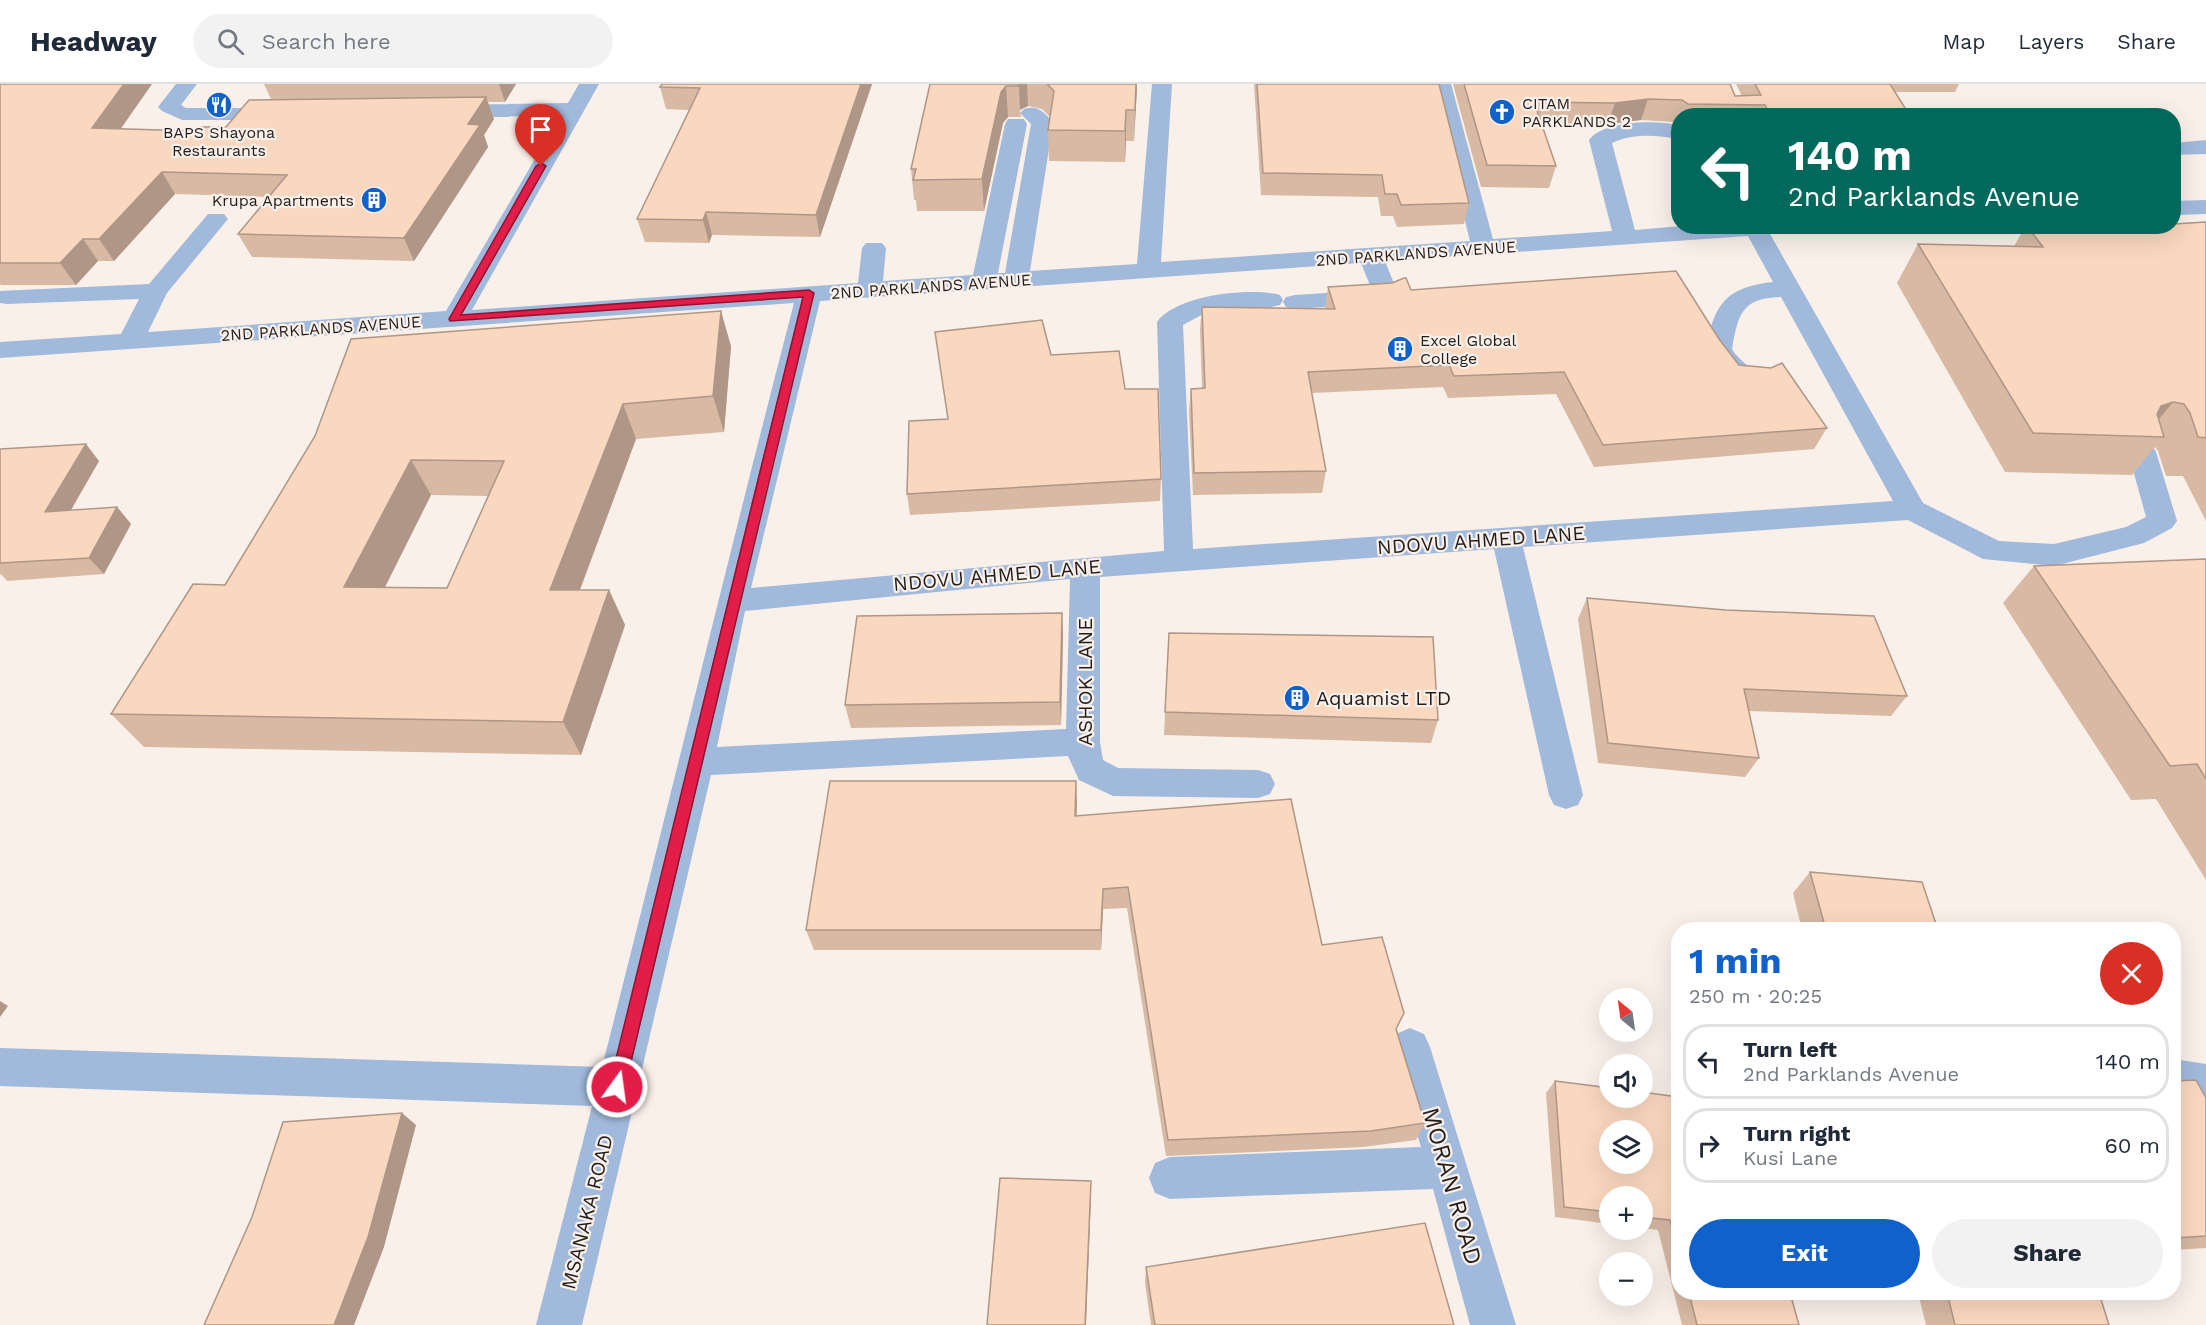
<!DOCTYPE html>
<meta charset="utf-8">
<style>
:root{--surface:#fff;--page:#f2f2f3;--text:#1f2937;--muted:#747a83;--line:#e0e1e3;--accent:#1161cb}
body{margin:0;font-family:"Work Sans",sans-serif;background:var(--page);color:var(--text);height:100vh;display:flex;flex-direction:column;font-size:22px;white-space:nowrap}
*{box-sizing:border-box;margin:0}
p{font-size:20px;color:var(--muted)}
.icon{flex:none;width:33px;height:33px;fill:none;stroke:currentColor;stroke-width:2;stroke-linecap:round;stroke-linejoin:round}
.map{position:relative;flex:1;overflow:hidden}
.sheet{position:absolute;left:1671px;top:838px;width:510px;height:378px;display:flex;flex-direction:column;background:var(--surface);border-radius:24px;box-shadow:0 6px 24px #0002}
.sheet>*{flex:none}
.banner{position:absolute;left:1671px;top:24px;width:510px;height:126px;border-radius:24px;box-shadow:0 6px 24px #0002;background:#00695c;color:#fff;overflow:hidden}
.needle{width:39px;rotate:331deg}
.buttons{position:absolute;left:1599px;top:904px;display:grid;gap:12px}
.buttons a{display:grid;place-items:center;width:54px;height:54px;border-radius:50%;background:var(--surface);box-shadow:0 6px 24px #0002;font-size:30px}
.pin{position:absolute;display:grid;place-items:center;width:51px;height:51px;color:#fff;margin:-62px -26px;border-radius:50% 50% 50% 0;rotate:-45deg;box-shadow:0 0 6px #0007}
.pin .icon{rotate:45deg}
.me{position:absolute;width:66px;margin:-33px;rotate:14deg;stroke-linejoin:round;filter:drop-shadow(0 0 4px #0008)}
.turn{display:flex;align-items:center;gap:21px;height:126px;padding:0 18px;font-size:27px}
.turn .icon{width:78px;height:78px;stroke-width:2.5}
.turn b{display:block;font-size:42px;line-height:51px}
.round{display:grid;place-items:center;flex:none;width:63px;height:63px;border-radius:32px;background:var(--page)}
.summary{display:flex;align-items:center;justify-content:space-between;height:102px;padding:0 18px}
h1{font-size:36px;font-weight:700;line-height:45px;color:var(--accent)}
.cta{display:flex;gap:12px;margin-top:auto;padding:12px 18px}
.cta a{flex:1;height:69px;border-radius:36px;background:var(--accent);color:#fff;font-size:24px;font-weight:700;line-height:69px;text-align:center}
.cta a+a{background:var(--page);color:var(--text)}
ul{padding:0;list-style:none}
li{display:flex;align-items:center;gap:18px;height:75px;margin:0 12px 9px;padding:0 6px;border:3px solid var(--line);border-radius:24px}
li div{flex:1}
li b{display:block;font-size:22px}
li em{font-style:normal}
header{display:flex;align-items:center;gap:36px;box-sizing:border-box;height:84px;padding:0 30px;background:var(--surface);border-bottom:2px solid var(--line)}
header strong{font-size:28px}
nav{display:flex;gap:33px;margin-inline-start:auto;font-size:21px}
.search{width:420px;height:54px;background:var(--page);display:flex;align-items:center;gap:15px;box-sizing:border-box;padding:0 21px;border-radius:33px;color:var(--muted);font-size:22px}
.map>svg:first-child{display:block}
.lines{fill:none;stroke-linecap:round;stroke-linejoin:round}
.minor{fill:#a1b9db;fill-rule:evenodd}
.wall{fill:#d7b9a4;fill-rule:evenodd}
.shaded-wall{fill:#af9686}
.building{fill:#fad7bf;stroke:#af9686;stroke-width:1.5;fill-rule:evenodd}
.route{fill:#e11d48;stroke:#92132f;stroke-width:1.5}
.labels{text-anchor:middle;stroke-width:4.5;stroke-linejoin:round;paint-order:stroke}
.far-poi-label{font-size:16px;fill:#211d1b;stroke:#faf0ea;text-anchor:start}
.far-street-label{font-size:16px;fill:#211d1b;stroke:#faf0ea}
.street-label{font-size:20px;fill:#211d1b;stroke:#faf0ea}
.poi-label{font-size:20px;fill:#211d1b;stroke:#faf0ea;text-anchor:start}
.near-street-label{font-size:24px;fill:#211d1b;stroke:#faf0ea}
</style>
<header>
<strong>Headway</strong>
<div class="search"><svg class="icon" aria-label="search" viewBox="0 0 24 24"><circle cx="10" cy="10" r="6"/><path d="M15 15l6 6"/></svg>Search here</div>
<nav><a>Map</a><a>Layers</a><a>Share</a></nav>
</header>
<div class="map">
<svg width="2206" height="1241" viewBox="0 0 2206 1241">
<rect width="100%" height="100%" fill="#faf0ea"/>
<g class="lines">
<g class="minor">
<polygon points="176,0 197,0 181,21 186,24 281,24 288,26 292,30 288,34 281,36 182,36 162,27 158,23"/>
<path d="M 579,0 L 599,0 L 472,226 L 858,199 L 862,164 L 866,159 L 882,159 L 886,164 L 883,197 L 973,191 L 1005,40 L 1008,35 L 1024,35 L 1027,40 L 998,189 L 1005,189 L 1031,40 L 1020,29 L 1024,25 C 1037,21 1045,28 1053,39 L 1030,187 L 1137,180 L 1152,0 L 1172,0 L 1161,178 L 1470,157 L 1431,0 L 1451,0 L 1493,155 L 1612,147 L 1589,56 C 1603,36 1657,36 1678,41 L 1678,55 C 1657,51 1632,49 1612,59 L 1635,146 L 1681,142 L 1802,142 L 1799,147 L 1770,150 L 1923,419 L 1999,457 L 2054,460 L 2126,443 L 2146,433 L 2128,368 L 2132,361 L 2142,359 L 2152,361 L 2156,368 L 2177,437 L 2172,444 L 2144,459 L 2054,482 L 1983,475 L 1908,436 L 1523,463 L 1583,711 L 1578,721 L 1566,725 L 1554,721 L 1549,711 L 1494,465 L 1100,493 L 1100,658 L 1103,676 L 1118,684 L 1258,686 L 1270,690 L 1275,700 L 1270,710 L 1258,714 L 1113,712 L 1079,696 L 1068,672 L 711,691 L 582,1241 L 536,1241 L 592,1022 L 0,1002 L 0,964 L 602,983 C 667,728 728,473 794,219 L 0,274 L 0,258 L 121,250 L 139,215 L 7,220 L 0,219 L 0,207 L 149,200 L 208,130 L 224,130 L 228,135 L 167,209 L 148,248 L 446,227 L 560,32 L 447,33 L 440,31 L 436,27 L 440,23 L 447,21 L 568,19 ZM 1748,152 L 1773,198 C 1726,203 1714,220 1706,265 C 1716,284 1729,304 1753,298 L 1757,292 C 1750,281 1739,277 1732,265 C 1738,230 1742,214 1781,213 L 1893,417 L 1193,465 L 1183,241 L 1207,228 L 1271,223 L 1280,221 L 1283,216 L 1280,211 C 1250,203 1176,211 1157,238 L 1164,467 L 751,504 L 820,217 L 1361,179 L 1372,206 L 1295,211 L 1286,213 L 1283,218 L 1286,223 L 1295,225 L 1387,219 L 1396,217 L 1399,212 L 1385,177 ZM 1070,495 L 1066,645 L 717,663 L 745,527 Z"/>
<polygon points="2206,56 2206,70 2174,71 2174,59"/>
<polygon points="2206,116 2206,130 2174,131 2174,117"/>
<polygon points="1410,944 1424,950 1430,963 1516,1241 1470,1241 1433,1105 1170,1115 1155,1109 1149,1094 1155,1079 1170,1073 1421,1063 1390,963 1396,950"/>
<polygon points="2174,975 2206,980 2206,1020 2174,1014"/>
</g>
</g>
<g class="wall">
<polygon points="0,0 121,45 197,47 226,43 271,15 264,0 516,0 505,18 488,18 494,35 484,51 488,63 414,177 252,173 238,150 269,113 175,110 114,177 98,177 76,201 1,201 0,200"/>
<polygon points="872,0 820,153 712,151 709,159 645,158 637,135 689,26 666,25 660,3"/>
<polygon points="930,0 1137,0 1134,57 1126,57 1125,78 1049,77 1048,46 1050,33 1042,25 1028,22 1020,26 1021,33 1008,33 1003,39 984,127 917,127 916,116 914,116 911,85"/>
<polygon points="1254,0 1439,0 1469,119 1464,140 1397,143 1393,132 1381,132 1378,113 1261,111"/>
<polygon points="1453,0 1730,0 1735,12 1742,12 1736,0 1959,0 1955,8 1895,8 1910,32 1678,32 1678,40 1674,38 1641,36 1608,40 1541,40 1556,82 1549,104 1481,103"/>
<polygon points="2206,138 2206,437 2183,392 2166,392 2158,367 2155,363 2132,391 2005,388 1897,199 1918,160 2014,162 2026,142 2174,142"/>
<polygon points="1328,203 1411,206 1719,255 1739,281 1827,344 1814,365 1594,383 1556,310 1448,314 1443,303 1312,309 1326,387 1322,409 1193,411 1189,327 1191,305 1202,304 1200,245 1202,223 1325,224"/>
<polygon points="935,248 1051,271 1125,305 1161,395 1160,417 910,431 907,410 948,335"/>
<path d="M 731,262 L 724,348 L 636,355 L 580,506 L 609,506 L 625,541 L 581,671 L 144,663 L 111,630 L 225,501 L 315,352 ZM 431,411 L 488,412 L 447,504 L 385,503 Z"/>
<polygon points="0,365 99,377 71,426 117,423 131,440 104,490 7,497 1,490 0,491"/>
<polygon points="2206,475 2206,796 2156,715 2131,716 2003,519 2034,482"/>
<polygon points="1587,514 1907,612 1891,632 1748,627 1759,674 1745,693 1598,679 1578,535"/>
<polygon points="1062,529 1063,553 1061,641 851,644 845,621"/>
<polygon points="1169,549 1438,636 1431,659 1164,651"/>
<polygon points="1077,719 1076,732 1322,861 1396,947 1425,1039 1416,1056 1363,1063 1166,1072 1127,824 1103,825 1101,866 814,866 806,846"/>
<polygon points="1810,788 1938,846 1802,846 1793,809"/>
<polygon points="1555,997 1678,1013 1678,1209 1790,1209 1799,1241 1682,1241 1658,1146 1642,1144 1642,1113 1610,1113 1610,1140 1555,1133 1546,1009"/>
<polygon points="2174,997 2206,1014 2206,1164 2174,1166"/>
<polygon points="1146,1183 1454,1241 1151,1241 1145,1199"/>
<polygon points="1918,1209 2099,1209 2109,1241 1926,1241"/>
</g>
<g class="shaded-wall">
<polygon points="124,0 152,0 106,66 92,44"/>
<polygon points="499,0 516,0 505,18"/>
<polygon points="861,0 872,0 820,153 816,131"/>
<polygon points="1017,0 1027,0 1028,22 1020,26 1019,2"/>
<polygon points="1136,0 1137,4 1134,57 1135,26"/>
<polygon points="1006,2 1008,33 1003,39 984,127 982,95 1001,8"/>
<polygon points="486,13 494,35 484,51 488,63 414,177 404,154 468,40"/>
<polygon points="1648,15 1641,36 1608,40 1615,19"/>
<polygon points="1126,26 1126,57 1125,78 1125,47"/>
<polygon points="162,88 175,110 114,177 99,155"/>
<polygon points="706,128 712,151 709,159 703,136"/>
<polygon points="83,155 98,177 76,201 60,179"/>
<polygon points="721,227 731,262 724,348 713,312"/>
<polygon points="2173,318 2145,352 2161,322"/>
<polygon points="623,320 636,355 567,540 550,506"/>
<polygon points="86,360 99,377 60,445 45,428"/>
<polygon points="411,376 431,411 368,537 344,503"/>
<polygon points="117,423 131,440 104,490 89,474"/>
<polygon points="609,506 625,541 581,671 563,638"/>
<polygon points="1062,529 1063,553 1061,641 1060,618"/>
<polygon points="1076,697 1077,719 1076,754 1075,732"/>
<polygon points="1103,805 1103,825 1101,866 1101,846"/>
<polygon points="0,917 8,922 0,933"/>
<polygon points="402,1029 416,1041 384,1163 354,1241 334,1241"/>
<polygon points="1091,1097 1091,1112 1086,1241 1085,1241"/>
</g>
<g class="building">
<polygon points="0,0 124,0 92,44 197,47 201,43 226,43 249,16 486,13 468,40 480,41 404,154 238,150 287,91 162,88 99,155 83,155 60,179 0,179"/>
<polygon points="662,0 861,0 816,131 706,128 703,136 637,135 700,4 660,3"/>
<polygon points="930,0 1018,0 1019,2 1006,2 1001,8 982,95 913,96 916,85 911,85"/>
<polygon points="1047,0 1136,0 1135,26 1126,26 1125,47 1048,46 1054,7"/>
<polygon points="1257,0 1439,0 1469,119 1401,121 1397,110 1385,110 1382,91 1263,89"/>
<polygon points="1464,0 1730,0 1735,12 1761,11 1755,0 1890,0 1910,32 1771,32 1765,21 1688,20 1682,16 1648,15 1615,19 1534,18 1556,82 1487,81"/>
<polygon points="2206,138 2206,354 2198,353 2190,329 2184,320 2173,318 2161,322 2157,330 2164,353 2033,349 1918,160 2043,163 2027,142 2174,142 2174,140"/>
<polygon points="1676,187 1719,255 1739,281 1771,284 1782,279 1827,344 1603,361 1564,288 1454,292 1449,281 1308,288 1326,387 1194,389 1191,305 1205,304 1202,223 1335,225 1328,203 1392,199 1404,194 1406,194 1411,206"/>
<path d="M 721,227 L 713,312 L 623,320 L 550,506 L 609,506 L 563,638 L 111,630 L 193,500 L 225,501 L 315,352 L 351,255 ZM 411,376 L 504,377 L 447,504 L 344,503 Z"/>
<polygon points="1042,236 1051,271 1119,267 1125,305 1158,305 1161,395 907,410 909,337 948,335 935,248"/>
<polygon points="86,360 45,428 117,423 89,474 0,479 0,365"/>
<polygon points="2206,475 2206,695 2197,680 2170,682 2034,482"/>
<polygon points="1587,514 1726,526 1874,532 1907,612 1744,605 1759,674 1608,659"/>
<polygon points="1062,529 1060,618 845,621 857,532"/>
<polygon points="1169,549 1433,553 1438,636 1165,628"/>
<polygon points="830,697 1076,697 1075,732 1291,715 1322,861 1382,853 1404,929 1396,945 1425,1039 1371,1047 1168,1056 1128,803 1103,805 1101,846 806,846"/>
<polygon points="1810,788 1922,798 1938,846 1826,846"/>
<polygon points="2196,996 2206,1014 2206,1152 2174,1154 2174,997"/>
<path d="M 1555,997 L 1610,1004 L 1610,1014 L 1642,1014 L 1642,1008 L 1678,1013 L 1678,1170 L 1670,1136 L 1642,1133 L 1642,1113 L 1610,1113 L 1610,1128 L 1564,1123 ZM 1610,1047 L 1642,1047 L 1642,1080 L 1610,1080 Z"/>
<polygon points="402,1029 368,1153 334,1241 204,1241 252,1133 283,1038"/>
<polygon points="1000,1094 1091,1097 1085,1241 987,1241"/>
<polygon points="1425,1139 1454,1241 1155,1241 1146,1183"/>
<polygon points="1689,1209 1790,1209 1799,1241 1697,1241"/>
<polygon points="1947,1209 2099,1209 2109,1241 1955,1241"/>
</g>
<path class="route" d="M 541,79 L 546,82 L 461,231 L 809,206 L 814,209 C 749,473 690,739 625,1003 L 623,1009 L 617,1011 L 611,1009 L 609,1003 C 675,740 736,476 803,213 L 450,237 L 449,235 L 536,82 Z"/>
<defs>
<g id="restaurant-disc" transform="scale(1.35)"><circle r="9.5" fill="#1161cb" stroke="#faf0ea"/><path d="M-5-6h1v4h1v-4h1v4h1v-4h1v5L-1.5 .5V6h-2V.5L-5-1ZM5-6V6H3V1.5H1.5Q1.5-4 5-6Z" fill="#fff"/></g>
<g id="church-disc" transform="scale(1.35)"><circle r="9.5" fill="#1161cb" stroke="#faf0ea"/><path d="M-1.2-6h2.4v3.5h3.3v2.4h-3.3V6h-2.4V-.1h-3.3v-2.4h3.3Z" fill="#fff"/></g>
<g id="building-disc" transform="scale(1.35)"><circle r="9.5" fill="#1161cb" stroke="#faf0ea"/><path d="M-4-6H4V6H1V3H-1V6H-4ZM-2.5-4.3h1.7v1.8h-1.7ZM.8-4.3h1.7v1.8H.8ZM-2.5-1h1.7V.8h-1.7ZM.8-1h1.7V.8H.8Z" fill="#fff"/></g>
</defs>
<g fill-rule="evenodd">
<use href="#restaurant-disc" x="219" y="21"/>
<use href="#church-disc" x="1502" y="28"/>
<use href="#building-disc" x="374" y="116"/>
<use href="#building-disc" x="1400" y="265"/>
<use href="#building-disc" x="1297" y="614"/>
</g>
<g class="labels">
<g class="far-poi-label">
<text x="1522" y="25">CITAM<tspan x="1522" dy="18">PARKLANDS 2</tspan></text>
<text x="219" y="54" text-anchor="middle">BAPS Shayona<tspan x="219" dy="18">Restaurants</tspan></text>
<text x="354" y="122" text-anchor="end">Krupa Apartments</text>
<text x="1420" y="262">Excel Global<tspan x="1420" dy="18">College</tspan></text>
</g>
<g class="far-street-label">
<text transform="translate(1416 169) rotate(-4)" y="6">2ND PARKLANDS AVENUE</text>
<text transform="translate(931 202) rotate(-4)" y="6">2ND PARKLANDS AVENUE</text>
<text transform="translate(321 244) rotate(-4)" y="6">2ND PARKLANDS AVENUE</text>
</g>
<g class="street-label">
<text transform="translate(1481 456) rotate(-4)" y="7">NDOVU AHMED LANE</text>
<text transform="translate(997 491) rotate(-5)" y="7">NDOVU AHMED LANE</text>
<text transform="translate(1085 598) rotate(-90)" y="7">ASHOK LANE</text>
<text transform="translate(587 1128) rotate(-76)" y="7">MSANAKA ROAD</text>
</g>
<g class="poi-label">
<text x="1316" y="621">Aquamist LTD</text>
</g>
<g class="near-street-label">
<text transform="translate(1452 1102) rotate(74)" y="8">MORAN ROAD</text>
</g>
</g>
</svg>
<div class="buttons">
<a><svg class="needle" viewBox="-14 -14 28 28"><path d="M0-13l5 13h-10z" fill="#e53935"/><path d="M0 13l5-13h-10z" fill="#747a83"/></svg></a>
<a><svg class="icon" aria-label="sound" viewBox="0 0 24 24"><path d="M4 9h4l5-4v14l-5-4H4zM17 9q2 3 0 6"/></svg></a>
<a><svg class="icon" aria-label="layers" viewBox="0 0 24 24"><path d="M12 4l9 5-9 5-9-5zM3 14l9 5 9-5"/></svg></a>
<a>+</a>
<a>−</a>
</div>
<div class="pin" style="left:541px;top:82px;background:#d93025"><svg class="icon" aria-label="arrive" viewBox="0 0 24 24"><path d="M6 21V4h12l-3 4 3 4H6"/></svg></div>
<svg class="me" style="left:617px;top:1003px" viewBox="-20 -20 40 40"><circle r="17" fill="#e11d48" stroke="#fff" stroke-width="3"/><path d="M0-11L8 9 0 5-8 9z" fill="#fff"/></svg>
<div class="banner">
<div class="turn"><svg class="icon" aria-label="left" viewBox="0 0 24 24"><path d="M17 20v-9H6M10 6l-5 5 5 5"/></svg><div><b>140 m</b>2nd Parklands Avenue</div></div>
</div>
<section class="sheet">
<div class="summary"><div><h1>1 min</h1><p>250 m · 20:25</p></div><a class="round" style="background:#d93025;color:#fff"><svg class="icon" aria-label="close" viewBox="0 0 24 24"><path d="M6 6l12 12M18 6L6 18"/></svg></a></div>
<ul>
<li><svg class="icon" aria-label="left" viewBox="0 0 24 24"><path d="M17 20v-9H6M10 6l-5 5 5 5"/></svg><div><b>Turn left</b><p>2nd Parklands Avenue</p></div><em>140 m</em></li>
<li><svg class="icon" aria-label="right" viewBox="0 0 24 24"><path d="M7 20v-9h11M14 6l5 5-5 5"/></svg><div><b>Turn right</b><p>Kusi Lane</p></div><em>60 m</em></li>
</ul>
<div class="cta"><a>Exit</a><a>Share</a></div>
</section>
</div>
